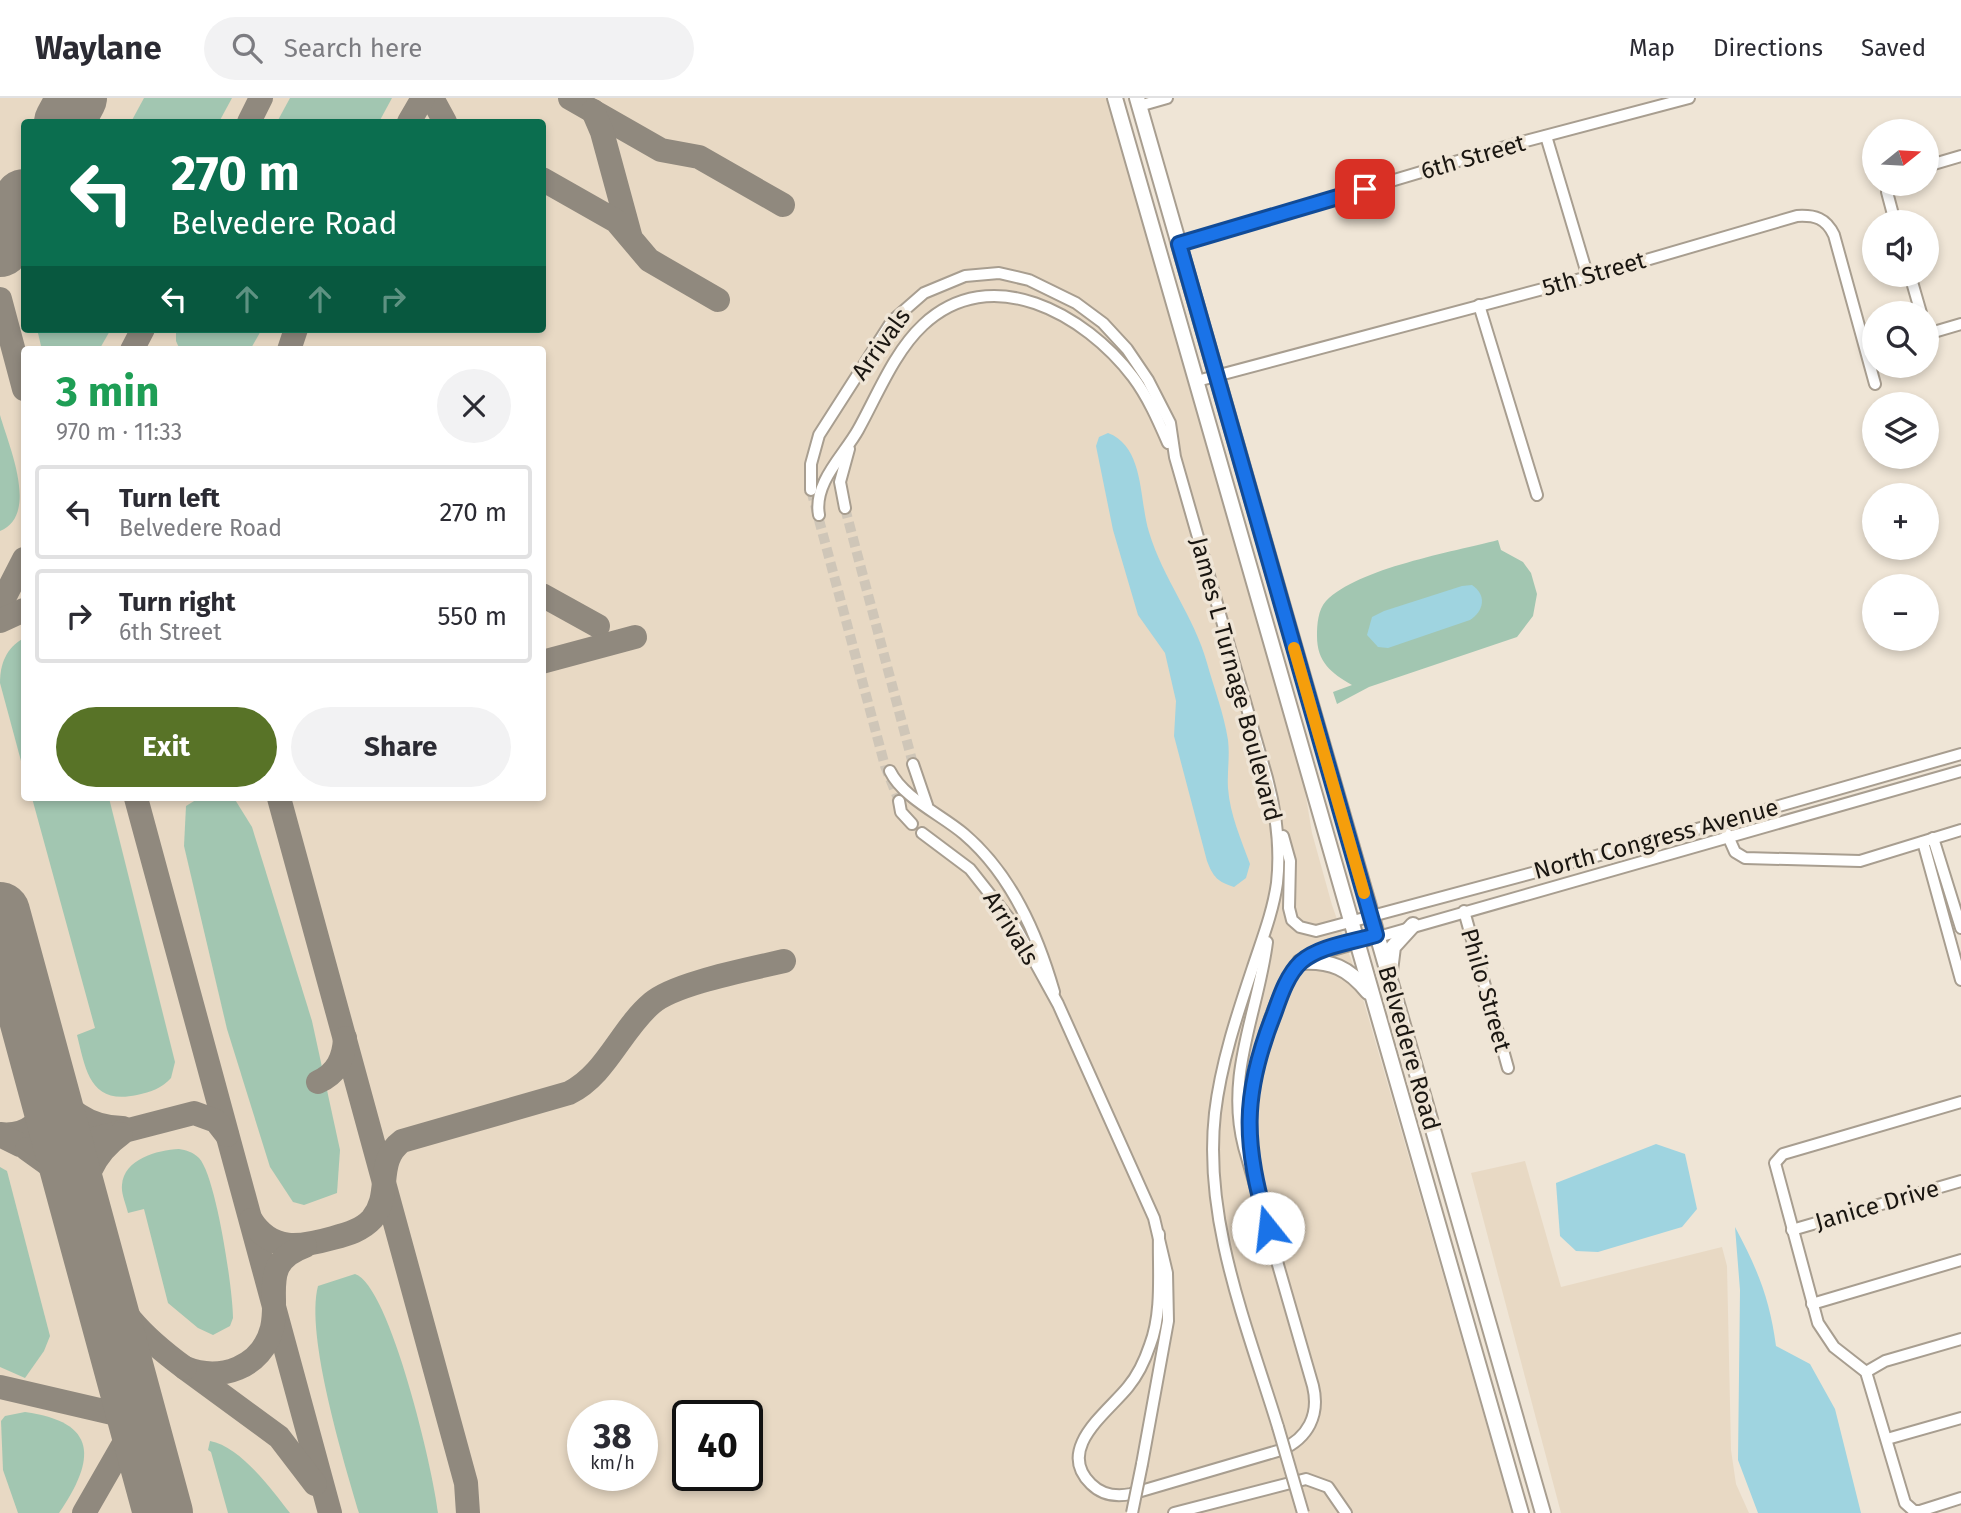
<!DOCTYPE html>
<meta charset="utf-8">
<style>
:root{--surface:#fff;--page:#f2f2f3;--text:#2b2b33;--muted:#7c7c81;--line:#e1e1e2;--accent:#587327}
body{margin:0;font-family:"Fira Sans",sans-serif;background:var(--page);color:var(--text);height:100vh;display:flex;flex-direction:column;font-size:26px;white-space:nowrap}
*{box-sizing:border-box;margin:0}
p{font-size:23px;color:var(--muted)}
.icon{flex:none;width:38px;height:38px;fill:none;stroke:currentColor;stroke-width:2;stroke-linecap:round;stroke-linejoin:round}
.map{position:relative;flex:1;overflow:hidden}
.side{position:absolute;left:21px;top:248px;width:525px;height:455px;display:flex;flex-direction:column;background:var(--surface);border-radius:7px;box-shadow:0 4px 10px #0003}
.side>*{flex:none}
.top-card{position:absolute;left:21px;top:21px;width:525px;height:214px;border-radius:7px;box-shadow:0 4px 10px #0003;background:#0b6e4f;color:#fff;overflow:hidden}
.needle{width:46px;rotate:72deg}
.tools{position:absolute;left:1862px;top:21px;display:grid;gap:14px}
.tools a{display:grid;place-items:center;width:77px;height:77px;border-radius:50%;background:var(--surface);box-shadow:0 4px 10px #0003;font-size:35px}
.speed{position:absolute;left:567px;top:1302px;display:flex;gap:14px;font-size:35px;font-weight:700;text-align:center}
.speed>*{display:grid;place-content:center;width:91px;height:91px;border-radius:50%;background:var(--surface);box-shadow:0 4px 10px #0003;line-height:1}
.speed small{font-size:18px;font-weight:400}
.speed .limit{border:4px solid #111;border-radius:10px;background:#fff;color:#111}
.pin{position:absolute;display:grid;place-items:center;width:60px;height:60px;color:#fff;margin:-30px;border-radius:14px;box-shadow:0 4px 10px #0006}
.me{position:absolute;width:77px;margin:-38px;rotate:344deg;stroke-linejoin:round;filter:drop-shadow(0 0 5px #0008)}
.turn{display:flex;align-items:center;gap:24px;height:147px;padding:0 35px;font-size:32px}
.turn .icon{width:91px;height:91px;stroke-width:2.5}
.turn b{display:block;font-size:49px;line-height:60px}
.lanes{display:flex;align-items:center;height:66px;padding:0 35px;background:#0003;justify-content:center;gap:35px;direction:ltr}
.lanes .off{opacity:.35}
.round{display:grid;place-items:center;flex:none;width:74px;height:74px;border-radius:37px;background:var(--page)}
.summary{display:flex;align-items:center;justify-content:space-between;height:119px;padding:0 35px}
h1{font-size:42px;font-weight:700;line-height:52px;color:#1e9e55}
.button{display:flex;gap:14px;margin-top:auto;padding:14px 35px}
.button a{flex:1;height:80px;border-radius:42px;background:var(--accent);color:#fff;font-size:28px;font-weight:700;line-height:80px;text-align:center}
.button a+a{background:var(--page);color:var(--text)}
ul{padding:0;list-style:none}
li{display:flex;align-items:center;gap:21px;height:94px;margin:0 14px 10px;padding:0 21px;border:4px solid var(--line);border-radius:7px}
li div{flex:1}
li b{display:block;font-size:26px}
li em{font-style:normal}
header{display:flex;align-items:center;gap:42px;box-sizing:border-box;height:98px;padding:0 35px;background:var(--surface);border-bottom:2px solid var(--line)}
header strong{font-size:33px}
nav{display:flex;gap:38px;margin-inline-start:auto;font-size:24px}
.search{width:490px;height:63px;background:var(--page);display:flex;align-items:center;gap:18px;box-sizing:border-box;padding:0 24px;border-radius:38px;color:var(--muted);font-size:26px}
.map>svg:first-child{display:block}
.built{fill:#e8d9c4;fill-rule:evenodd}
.green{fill:#a2c6b1}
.water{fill:#9fd4e0}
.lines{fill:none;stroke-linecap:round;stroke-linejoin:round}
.taxiway{stroke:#90897e;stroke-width:24}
.runway{stroke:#90897e;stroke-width:60}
.minor-tunnel{stroke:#cfc6b8;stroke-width:10;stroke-dasharray:10 5;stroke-linecap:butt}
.minor-casing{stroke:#a89e90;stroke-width:14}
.major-casing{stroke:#a89e90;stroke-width:18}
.minor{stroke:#fff;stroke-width:10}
.major{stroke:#fff;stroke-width:14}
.minor-bridge-casing{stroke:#a89e90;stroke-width:14;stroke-linecap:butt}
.minor-bridge{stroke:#fff;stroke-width:10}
.route-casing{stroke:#114b97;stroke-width:18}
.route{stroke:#1a73e8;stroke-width:12}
.slow{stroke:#f59e0b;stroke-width:12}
.labels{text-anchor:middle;stroke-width:7;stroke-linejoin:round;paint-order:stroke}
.street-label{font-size:24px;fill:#1a1611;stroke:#efe5d6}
</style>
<header>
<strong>Waylane</strong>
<div class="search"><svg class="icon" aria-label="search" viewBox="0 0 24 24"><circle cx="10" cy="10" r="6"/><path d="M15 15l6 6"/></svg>Search here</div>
<nav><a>Map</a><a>Directions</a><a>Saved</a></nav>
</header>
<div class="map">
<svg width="1961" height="1415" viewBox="0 0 1961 1415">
<rect width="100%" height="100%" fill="#efe5d6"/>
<g class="built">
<path d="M 0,0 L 1107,0 L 1304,687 L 1312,735 L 1332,807 L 1354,870 L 1512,1415 L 0,1415 ZM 24,24 L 542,24 L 542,231 L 24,231 ZM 24,252 L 542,252 L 542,700 L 24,700 ZM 583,1318 L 642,1318 L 642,1377 L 583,1377 ZM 688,1318 L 747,1318 L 747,1377 L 688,1377 Z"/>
<polygon points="1525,1063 1561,1189 1722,1149 1727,1168 1731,1352 1736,1386 1749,1415 1561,1415 1471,1075"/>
</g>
<g class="green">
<polygon points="144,0 232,0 219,24 131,24"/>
<polygon points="290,0 392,0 379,24 277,24"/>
<polygon points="37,231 111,231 99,252 42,252"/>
<polygon points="176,231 262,231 250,252 180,252 176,243"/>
<path d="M 0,317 C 8,346 40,417 0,433 Z"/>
<path d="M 1498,442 L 1501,452 L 1523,464 L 1531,475 L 1537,496 L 1533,518 L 1517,539 L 1369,589 L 1337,606 L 1333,594 L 1352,587 C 1331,575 1317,564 1317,538 C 1317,526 1318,512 1326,503 C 1358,470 1453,454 1498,442 Z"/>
<path d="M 24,540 L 24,674 L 0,585 C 0,566 6,550 24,540 Z"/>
<path d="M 32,700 L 109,700 L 175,964 L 171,980 C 162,990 151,994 137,997 C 90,1007 86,973 77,937 L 95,930 Z"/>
<polygon points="199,700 234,700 252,729 312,923 340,1052 337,1095 304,1107 293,1104 270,1069 227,931 184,748 186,708"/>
<path d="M 179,1051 C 186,1052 193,1054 199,1060 C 216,1078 233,1192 233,1220 L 230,1228 L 213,1237 L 198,1230 L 168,1205 L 144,1111 L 128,1115 C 126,1106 121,1096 122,1087 C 124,1061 157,1052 179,1051 Z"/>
<polygon points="0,1069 7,1073 50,1238 44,1253 25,1280 0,1269"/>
<path d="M 355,1176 C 390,1187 434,1375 438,1415 L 359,1415 C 344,1364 305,1237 318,1188 Z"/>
<path d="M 25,1314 C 98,1324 96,1361 59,1415 L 18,1415 L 3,1372 L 1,1323 L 5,1318 Z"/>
<path d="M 210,1343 C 240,1348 272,1392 290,1415 L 228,1415 L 211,1354 L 208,1352 Z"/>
</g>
<g class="water">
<path d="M 1108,335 C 1145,349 1139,403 1149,434 C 1163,481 1194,518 1207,565 C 1214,590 1224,616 1228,642 C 1230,659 1227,674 1228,690 C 1230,717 1241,741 1250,766 L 1246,780 L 1234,789 C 1218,784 1213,779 1207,763 L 1174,638 L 1176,603 L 1165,555 L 1138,517 L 1113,432 L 1096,348 L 1099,339 Z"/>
<path d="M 1472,487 C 1487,497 1484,513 1470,522 L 1388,550 L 1378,549 L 1367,537 L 1372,519 L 1384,513 L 1462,488 Z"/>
<polygon points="1656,1046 1685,1056 1697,1111 1682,1129 1598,1154 1576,1153 1560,1138 1556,1085"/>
<path d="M 1735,1129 C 1757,1170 1770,1201 1776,1248 L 1810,1266 L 1835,1311 L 1861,1415 L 1758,1415 L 1738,1362 L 1740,1192 Z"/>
</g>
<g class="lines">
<g class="taxiway">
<polyline points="432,0 445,24"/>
<polyline points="570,0 661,52 699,59 783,107"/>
<polyline points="593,13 602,34 630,137"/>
<polyline points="249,24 261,0"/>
<polyline points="409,24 423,0"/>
<polyline points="542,81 616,123 649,162 718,202"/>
<polyline points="0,201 24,291"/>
<polyline points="132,252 143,231"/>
<polyline points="289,252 296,231"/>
<polyline points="542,497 598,528"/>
<polyline points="0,508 24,461"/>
<polyline points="0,523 24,512"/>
<polyline points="542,564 635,539"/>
<polyline points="136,700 330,1415"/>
<polyline points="279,700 466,1385 468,1415"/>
<path d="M 46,983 C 66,1011 87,1030 123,1030"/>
<path d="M 318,984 C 337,976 344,960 345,940"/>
<path d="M 0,1036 C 26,1039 47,1023 49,996"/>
<polyline points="0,1037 20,1047 51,1052 194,1015 216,1023 227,1037"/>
<polyline points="27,1051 59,1074 78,1101"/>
<path d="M 82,1117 C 82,1083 93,1056 121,1036"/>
<path d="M 251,1122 C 272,1155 301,1149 333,1140 C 348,1136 362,1132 372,1121 C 393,1096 374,1064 402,1043 L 569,995 C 606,977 621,931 652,905 C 675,885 751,871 784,863"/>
<path d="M 305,1148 C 259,1165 280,1196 272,1230 C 262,1270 220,1284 185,1270 L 279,1339 L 315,1386"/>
<path d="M 94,1159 C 116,1211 140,1237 185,1270"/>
<polyline points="0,1289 138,1321 84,1415"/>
</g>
<g class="runway">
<polyline points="64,24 77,0"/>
<polyline points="0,149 24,101"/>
<polyline points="0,814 163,1415"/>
</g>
<g class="minor-tunnel">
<polyline points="811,392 885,668 899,703"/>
<polyline points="845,410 913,666"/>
</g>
<g class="minor-casing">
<g id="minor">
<polyline points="1139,8 1167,0"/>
<polyline points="1546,38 1588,179"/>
<polyline points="1927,68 1961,58"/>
<polyline points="1889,86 1887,94 1895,124"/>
<polyline points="1179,146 1522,44 1689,0"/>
<polyline points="1910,177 1921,215"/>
<polyline points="1479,207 1537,397"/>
<polyline points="1927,236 1961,226"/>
<path d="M 1197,283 L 1588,179 L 1797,118 C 1815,117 1826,120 1834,137 L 1875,286"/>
<path d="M 811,392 L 811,366 L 819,337 L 892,223 L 924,195 L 965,178 L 999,175 L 1029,182 L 1076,205 L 1103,225 L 1127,251 L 1148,282 L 1170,325 L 1175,359 L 1267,680 C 1276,714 1281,749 1277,785 C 1273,813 1263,839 1254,866 C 1238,914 1221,964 1215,1015 C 1203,1122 1247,1228 1278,1329"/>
<polyline points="845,410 840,384 849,351"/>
<path d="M 819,417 C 813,385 844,357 858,332 C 877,298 894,254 923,227 C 991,163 1085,216 1133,279 C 1148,299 1158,322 1168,345"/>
<polyline points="913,666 927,707"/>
<path d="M 890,673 C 903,700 942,717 964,736 C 1011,776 1037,835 1054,894"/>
<polyline points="899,703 901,714 912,726"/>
<polyline points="922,735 970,771 1015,828 1058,906 1154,1120 1167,1175 1168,1223 1142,1366"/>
<polyline points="1727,736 1735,754 1745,760 1860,763 1961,732"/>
<polyline points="1283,738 1290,763 1289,810 1292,822 1300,829 1316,833 1723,724 1961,656"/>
<polyline points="1933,740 1961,830"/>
<polyline points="1923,744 1961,882"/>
<polyline points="1464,813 1508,970"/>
<polyline points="1961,1004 1783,1056 1775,1065 1818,1225 1834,1249 1866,1274 1905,1405 1914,1413 1920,1413 1961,1400"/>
<path d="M 1250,1051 C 1245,1003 1267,887 1308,859 L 1961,673"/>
<polyline points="1792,1132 1961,1083"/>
<path d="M 1159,1136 C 1158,1172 1163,1213 1150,1247 C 1145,1262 1138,1277 1128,1289 C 1107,1315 1055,1351 1091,1386 C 1102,1397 1116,1399 1131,1396 L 1281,1352 C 1308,1340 1320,1317 1313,1288 L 1244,1049 C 1225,976 1258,915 1267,844"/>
<polyline points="1812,1206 1961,1162"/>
<polyline points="1866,1274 1885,1263 1961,1241"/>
<polyline points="1887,1341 1961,1320"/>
<polyline points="1174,1415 1306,1381 1328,1389 1346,1415"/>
</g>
</g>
<g class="major-casing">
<g id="major">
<polyline points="1115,0 1521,1415"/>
<polyline points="1137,0 1543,1415"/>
<path d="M 1300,864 C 1331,862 1349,870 1368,894"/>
<polyline points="1390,873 1393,849 1413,827"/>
</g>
</g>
<use href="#minor" class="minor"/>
<use href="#major" class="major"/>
<g class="minor-bridge-casing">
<g id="minor-bridge">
<polyline points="1278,1329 1303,1415"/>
<polyline points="1132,1415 1142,1366"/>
</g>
</g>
<use href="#minor-bridge" class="minor-bridge"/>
</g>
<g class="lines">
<g class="route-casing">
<path id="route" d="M 1268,1130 C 1244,1046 1241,999 1274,916 C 1280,899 1287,877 1301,864 C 1319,848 1353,844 1376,837 L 1179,146 L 1365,91"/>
</g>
<use href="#route" class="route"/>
<polyline class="slow" points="1294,550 1364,795"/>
</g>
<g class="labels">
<g class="street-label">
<text transform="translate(1473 59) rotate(-16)" y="8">6th Street</text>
<text transform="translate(1594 176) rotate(-16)" y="8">5th Street</text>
<text transform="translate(881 246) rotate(-54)" y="8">Arrivals</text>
<text transform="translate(1236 581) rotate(75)" y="8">James L Turnage Boulevard</text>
<text transform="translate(1656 741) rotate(-15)" y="8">North Congress Avenue</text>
<text transform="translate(1011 830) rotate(58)" y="8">Arrivals</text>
<text transform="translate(1486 892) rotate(74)" y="8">Philo Street</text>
<text transform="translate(1409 950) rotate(74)" y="8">Belvedere Road</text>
<text transform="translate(1877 1107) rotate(-16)" y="8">Janice Drive</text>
</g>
</g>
</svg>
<div class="tools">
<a><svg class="needle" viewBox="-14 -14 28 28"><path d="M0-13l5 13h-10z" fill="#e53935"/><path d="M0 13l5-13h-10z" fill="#7c7c81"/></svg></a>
<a><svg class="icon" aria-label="sound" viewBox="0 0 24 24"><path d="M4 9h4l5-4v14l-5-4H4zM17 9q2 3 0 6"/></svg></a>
<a><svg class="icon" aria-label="search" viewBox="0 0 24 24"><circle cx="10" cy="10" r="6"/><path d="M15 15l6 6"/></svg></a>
<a><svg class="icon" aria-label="layers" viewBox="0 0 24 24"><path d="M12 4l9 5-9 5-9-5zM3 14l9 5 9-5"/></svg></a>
<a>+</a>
<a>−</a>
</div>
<div class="speed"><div>38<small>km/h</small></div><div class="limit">40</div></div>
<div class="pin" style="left:1365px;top:91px;background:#d93025"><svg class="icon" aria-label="arrive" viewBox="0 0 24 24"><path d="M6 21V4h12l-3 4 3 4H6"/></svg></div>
<svg class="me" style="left:1268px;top:1130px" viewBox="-20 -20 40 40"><circle r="19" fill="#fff"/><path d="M0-13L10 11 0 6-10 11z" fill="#1a73e8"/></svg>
<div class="top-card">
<div class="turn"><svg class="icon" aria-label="left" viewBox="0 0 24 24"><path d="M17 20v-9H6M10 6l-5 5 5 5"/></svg><div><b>270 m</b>Belvedere Road</div></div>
<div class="lanes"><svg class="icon" aria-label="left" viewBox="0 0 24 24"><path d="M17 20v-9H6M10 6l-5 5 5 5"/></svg><svg class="icon off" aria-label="ahead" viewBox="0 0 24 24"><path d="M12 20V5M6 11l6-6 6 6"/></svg><svg class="icon off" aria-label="ahead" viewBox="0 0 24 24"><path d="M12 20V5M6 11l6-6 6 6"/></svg><svg class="icon off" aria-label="right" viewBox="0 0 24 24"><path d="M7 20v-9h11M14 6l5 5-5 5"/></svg></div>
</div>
<section class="side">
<div class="summary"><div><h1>3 min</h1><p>970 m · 11:33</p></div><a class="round"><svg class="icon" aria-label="close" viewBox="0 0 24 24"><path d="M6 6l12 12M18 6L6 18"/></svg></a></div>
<ul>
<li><svg class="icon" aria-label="left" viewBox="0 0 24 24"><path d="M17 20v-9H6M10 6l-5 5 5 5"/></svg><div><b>Turn left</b><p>Belvedere Road</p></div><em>270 m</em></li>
<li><svg class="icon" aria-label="right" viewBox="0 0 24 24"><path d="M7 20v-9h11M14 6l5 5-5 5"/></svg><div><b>Turn right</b><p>6th Street</p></div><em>550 m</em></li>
</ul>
<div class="button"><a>Exit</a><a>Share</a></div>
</section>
</div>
